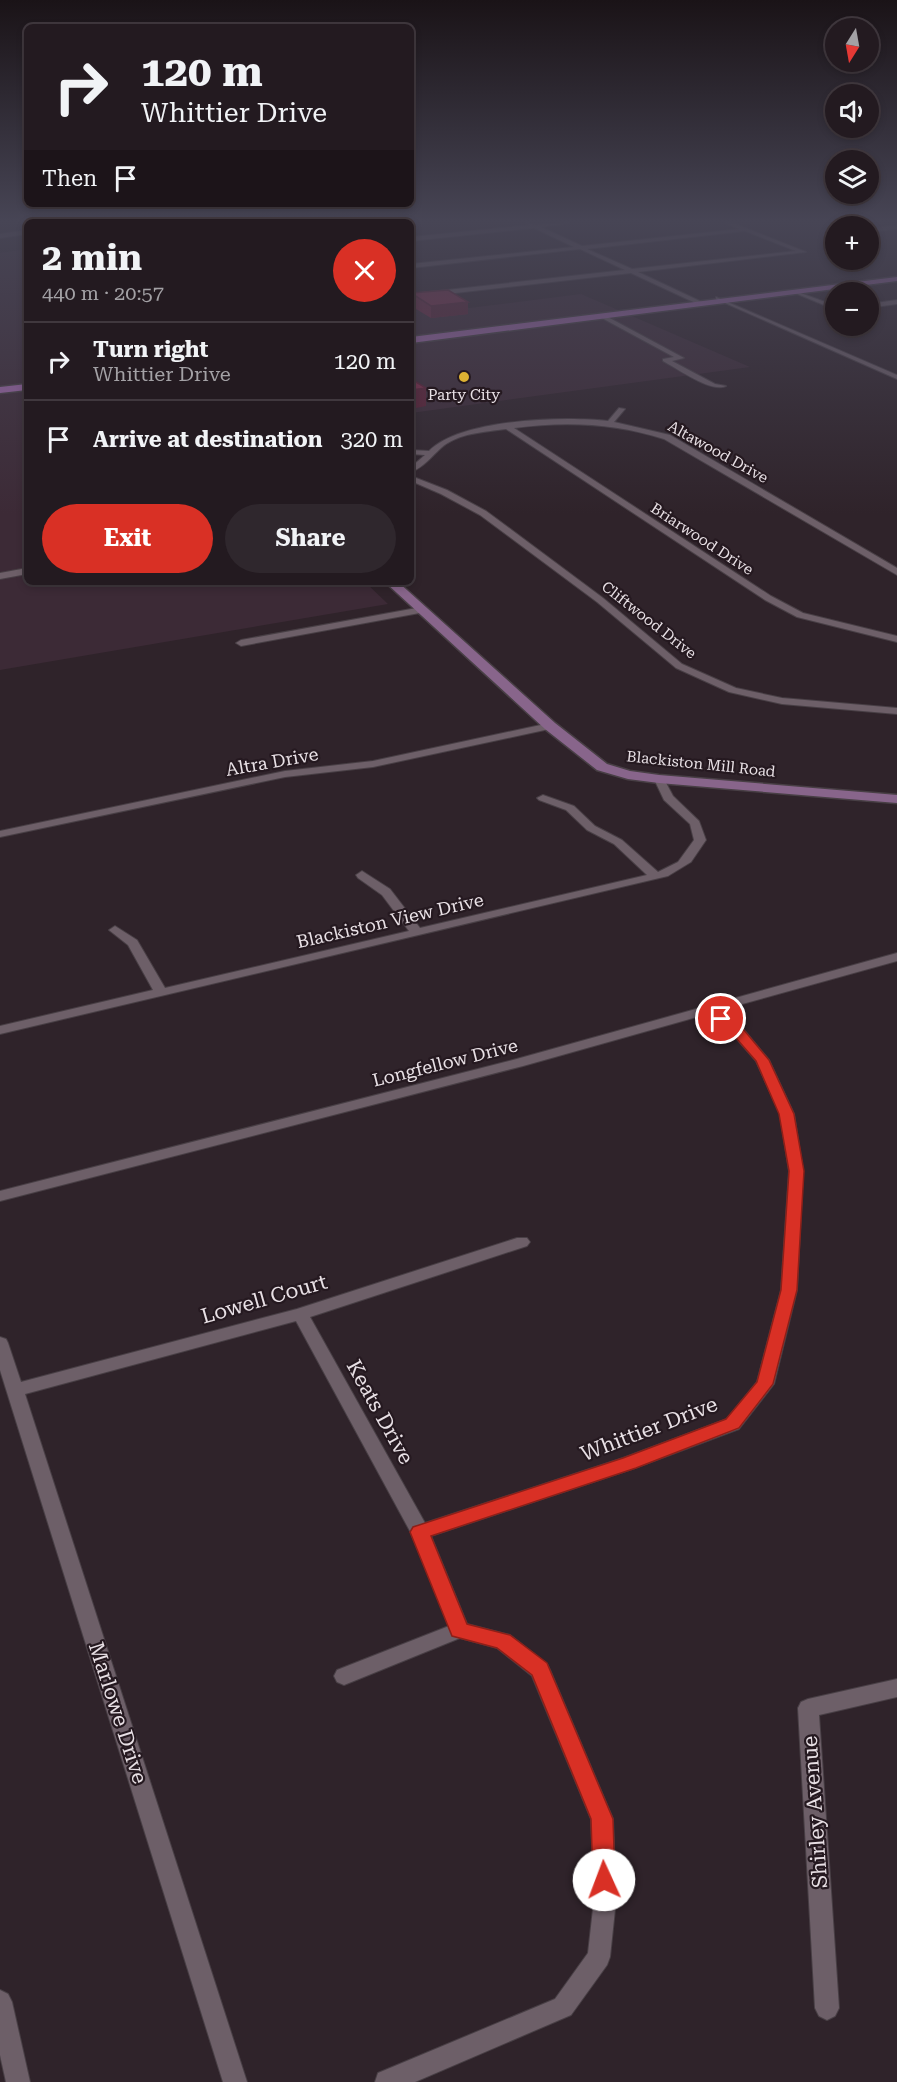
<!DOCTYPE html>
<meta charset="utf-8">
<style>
:root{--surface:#231a20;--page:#2f272d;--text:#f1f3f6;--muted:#a3a1a5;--line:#40383e;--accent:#d93025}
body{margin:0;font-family:"Roboto Serif",serif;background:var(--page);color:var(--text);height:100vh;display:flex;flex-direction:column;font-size:22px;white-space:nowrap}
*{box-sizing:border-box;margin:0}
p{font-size:20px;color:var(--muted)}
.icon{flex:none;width:33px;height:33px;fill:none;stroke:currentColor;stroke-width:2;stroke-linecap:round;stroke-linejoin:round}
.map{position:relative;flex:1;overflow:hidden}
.side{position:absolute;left:24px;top:219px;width:390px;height:366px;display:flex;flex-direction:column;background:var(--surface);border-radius:9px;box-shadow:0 3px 9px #0003,0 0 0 2px var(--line)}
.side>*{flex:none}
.top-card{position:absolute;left:24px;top:24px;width:390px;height:183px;border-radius:9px;box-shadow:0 3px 9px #0003,0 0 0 2px var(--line);background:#231a20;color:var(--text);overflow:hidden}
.needle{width:39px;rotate:191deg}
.tools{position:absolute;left:825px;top:18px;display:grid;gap:12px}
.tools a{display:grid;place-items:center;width:54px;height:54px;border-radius:50%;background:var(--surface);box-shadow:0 3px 9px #0003,0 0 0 2px var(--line);font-size:30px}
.pin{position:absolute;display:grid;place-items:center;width:51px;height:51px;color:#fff;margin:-26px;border:3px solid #fff;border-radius:50%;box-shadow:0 2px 6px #0007}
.me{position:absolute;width:66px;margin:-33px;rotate:358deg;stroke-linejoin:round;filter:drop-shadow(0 0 4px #0008)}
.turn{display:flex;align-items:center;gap:21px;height:126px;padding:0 18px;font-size:27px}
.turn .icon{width:78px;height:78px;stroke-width:2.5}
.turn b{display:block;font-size:42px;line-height:51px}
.then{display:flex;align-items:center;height:57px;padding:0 18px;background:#0003;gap:12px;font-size:22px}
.round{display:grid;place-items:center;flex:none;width:63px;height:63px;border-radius:32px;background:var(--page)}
.head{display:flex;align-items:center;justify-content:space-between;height:102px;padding:0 18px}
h1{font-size:36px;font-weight:700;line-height:45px}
.action{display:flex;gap:12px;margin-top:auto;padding:12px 18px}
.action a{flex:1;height:69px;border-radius:36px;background:var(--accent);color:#fff;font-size:24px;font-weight:700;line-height:69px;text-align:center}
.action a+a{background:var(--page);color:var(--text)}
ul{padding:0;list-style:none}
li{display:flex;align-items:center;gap:18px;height:78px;padding:0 18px;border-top:2px solid var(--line)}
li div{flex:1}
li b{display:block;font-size:22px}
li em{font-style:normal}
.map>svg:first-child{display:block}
.built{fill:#3c2a36}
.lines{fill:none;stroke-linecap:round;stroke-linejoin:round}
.minor-casing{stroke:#483f45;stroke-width:2}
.secondary-casing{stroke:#483f45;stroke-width:3}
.primary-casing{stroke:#483f45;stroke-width:3}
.minor{fill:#6d5f68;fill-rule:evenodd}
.secondary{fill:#88658b;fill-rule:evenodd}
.primary{fill:#a36aae;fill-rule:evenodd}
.wall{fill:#712640}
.shaded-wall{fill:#5c1f34}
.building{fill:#832c4a;stroke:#5c1f34;stroke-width:1.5}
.route{fill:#d93025;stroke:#8d1f18;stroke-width:1.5}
.poi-dot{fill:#ddb233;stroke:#251920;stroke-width:2}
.labels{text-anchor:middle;stroke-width:4.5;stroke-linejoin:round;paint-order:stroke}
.far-poi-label{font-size:15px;fill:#e8e0e5;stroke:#251920}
.far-street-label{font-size:15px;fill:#e8e0e5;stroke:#251920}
.street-label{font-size:18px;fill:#e8e0e5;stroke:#251920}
.near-street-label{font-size:21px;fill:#e8e0e5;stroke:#251920}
</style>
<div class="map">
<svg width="897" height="2082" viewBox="0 0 897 2082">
<rect width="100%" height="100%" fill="#2f232a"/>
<g class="built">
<polygon points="27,249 27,582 365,582 388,604 0,670 0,253"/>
<polygon points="435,290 469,308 581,294 750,367 411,413 411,294"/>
</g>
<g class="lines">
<g class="minor-casing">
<g id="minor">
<path d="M 526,223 L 536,225 L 569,223 L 541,227 L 582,246 L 739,229 L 726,223 L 733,223 L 806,252 L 638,272 L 704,303 L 702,306 L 631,273 L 411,298 L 411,294 L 625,270 L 580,249 L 411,268 L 411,264 L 574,247 L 534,228 L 411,241 L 411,237 L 529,225 ZM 745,231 L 796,251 L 632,269 L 587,249 Z"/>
<polygon points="897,225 897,229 868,232 868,229"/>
<polygon points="27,230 27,234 0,238 0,234"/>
<polygon points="836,232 836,236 824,235"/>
<polygon points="795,291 836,306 836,310 795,293"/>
<polygon points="716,297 897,375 897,379 716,299"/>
<polygon points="897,300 897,304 868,308 868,304"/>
<path d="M 600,315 L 604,315 L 684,358 L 672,361 L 715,384 L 726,386 C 711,393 678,369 663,361 L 663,359 L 674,357 L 600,317 Z"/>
<path d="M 619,408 L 625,409 L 614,422 L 670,435 L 897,568 L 897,575 L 664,439 C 614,423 566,421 514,428 L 771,596 L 803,613 L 897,636 L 897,642 L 797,617 L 765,600 L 506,429 C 484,432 458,433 441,448 C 431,457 424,467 411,472 L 411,467 L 425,455 L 411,454 L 411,450 L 429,451 C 461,419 564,416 608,421 Z"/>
<polygon points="411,476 447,490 486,511 603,598 682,664 736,688 782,698 897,708 897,714 782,704 729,692 676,668 597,602 480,515 441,494 411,481"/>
<polygon points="27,568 27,574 0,579 0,573"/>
<polygon points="422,607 427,610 425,612 241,646 236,643 241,640"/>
<polygon points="550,723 555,726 554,728 373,767 285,777 0,837 0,831 285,771 373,761"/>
<polygon points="659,776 664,779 673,796 699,821 706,840 691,862 668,876 0,1034 0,1026 153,990 128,945 109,930 115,926 137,940 165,988 409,931 382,895 358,878 356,875 362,871 390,889 420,928 647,875 614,844 587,830 566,810 539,800 537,798 543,795 574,806 595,826 622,840 658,872 678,862 694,840 690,824 664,800 654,779"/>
<polygon points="897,953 897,961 717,1011 739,1024 769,1060 794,1114 803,1171 797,1290 774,1384 739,1429 635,1468 431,1536 467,1624 510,1635 547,1664 550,1670 613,1819 616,1900 610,1957 607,1965 571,2015 415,2082 375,2082 378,2073 555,1999 588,1953 594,1900 591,1819 532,1676 497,1648 460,1638 344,1685 337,1682 334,1676 337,1670 449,1626 411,1533 296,1321 25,1394 247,2082 223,2082 0,1370 0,1337 6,1339 8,1343 21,1382 297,1309 517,1238 527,1238 530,1242 527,1246 310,1317 425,1523 623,1458 727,1419 757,1382 781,1290 789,1171 780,1114 756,1061 729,1030 704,1015 523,1066 0,1201 0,1191 513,1060"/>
<polygon points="897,1679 897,1697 819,1715 839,2008 835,2016 827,2020 819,2016 815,2008 798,1708 801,1702 808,1699"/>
<polygon points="0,1990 8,1994 12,2002 30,2082 6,2082 0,2055"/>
</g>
</g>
<g class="secondary-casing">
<polygon id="secondary" points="385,582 398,582 555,723 607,764 630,771 659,775 897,795 897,803 659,783 628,779 597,770 545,729"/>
</g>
<g class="primary-casing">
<g id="primary">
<polygon points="897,277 897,281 411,343 411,337"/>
<polygon points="27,384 27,390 0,393 0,387"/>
</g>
</g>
<use href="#minor" class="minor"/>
<use href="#secondary" class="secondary"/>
<use href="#primary" class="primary"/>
</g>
<polygon class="wall" points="411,293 468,302 468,314 431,318 411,306"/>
<g class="shaded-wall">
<polygon points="468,302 468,314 431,318 431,306"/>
<polygon points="426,388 426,406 411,409 411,390"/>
</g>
<g class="building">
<polygon points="448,290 468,302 431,306 411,293"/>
<polygon points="411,379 426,388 411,390"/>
</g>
<linearGradient id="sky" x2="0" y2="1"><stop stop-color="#1a1317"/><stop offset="0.43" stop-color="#474555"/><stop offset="1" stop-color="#474555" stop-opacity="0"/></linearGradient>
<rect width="897" height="514" fill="url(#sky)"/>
<polygon class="route" points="721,1015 739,1024 769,1060 794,1114 804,1171 797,1290 773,1384 739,1428 636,1468 431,1536 467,1624 510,1635 547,1663 613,1819 615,1880 612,1888 604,1891 596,1888 593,1880 591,1819 532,1675 497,1648 452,1636 410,1532 413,1527 623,1458 726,1419 757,1382 781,1290 789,1171 779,1114 756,1061 729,1030 714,1019"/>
<circle class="poi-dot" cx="464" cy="377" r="6"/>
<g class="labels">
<g class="far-poi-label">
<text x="464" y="400">Party City</text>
</g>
<g class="far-street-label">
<text transform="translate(718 452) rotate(29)" y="5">Altawood Drive</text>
<text transform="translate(702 539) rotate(33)" y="5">Briarwood Drive</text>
<text transform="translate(649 620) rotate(38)" y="5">Cliftwood Drive</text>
<text transform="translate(701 764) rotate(6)" y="5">Blackiston Mill Road</text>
</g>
<g class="street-label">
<text transform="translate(272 762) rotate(-10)" y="6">Altra Drive</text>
<text transform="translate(390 921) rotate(-13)" y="6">Blackiston View Drive</text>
<text transform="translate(445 1063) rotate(-14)" y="6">Longfellow Drive</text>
</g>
<g class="near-street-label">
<text transform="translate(264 1299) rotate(-16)" y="7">Lowell Court</text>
<text transform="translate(380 1412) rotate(61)" y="7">Keats Drive</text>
<text transform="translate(649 1429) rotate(-21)" y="7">Whittier Drive</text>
<text transform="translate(118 1713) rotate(72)" y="7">Marlowe Drive</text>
<text transform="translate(815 1812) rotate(-94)" y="7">Shirley Avenue</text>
</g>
</g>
</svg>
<div class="tools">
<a><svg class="needle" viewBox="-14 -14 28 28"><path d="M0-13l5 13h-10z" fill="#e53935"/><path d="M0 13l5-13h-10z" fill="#a3a1a5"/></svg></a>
<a><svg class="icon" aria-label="sound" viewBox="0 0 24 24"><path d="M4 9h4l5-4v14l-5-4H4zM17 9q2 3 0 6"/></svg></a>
<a><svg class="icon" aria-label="layers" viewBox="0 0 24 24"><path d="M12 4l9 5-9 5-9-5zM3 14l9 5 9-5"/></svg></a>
<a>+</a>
<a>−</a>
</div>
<div class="pin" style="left:721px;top:1019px;background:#d93025"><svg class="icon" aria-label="arrive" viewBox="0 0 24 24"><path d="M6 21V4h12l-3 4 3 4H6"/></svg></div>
<svg class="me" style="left:604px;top:1880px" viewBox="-20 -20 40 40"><circle r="19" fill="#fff"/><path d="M0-13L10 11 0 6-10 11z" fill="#d93025"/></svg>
<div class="top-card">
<div class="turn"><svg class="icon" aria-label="right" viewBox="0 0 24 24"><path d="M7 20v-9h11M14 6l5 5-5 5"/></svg><div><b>120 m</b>Whittier Drive</div></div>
<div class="then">Then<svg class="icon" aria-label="arrive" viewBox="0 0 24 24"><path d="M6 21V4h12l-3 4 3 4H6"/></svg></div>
</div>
<section class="side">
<div class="head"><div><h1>2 min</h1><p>440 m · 20:57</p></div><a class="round" style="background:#d93025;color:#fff"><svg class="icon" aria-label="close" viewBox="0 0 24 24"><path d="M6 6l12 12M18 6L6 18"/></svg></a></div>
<ul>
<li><svg class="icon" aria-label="right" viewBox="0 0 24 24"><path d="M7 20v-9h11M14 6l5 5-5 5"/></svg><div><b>Turn right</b><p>Whittier Drive</p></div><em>120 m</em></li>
<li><svg class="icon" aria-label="arrive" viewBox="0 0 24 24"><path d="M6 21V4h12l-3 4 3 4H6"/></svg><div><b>Arrive at destination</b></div><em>320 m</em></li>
</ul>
<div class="action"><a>Exit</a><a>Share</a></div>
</section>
</div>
